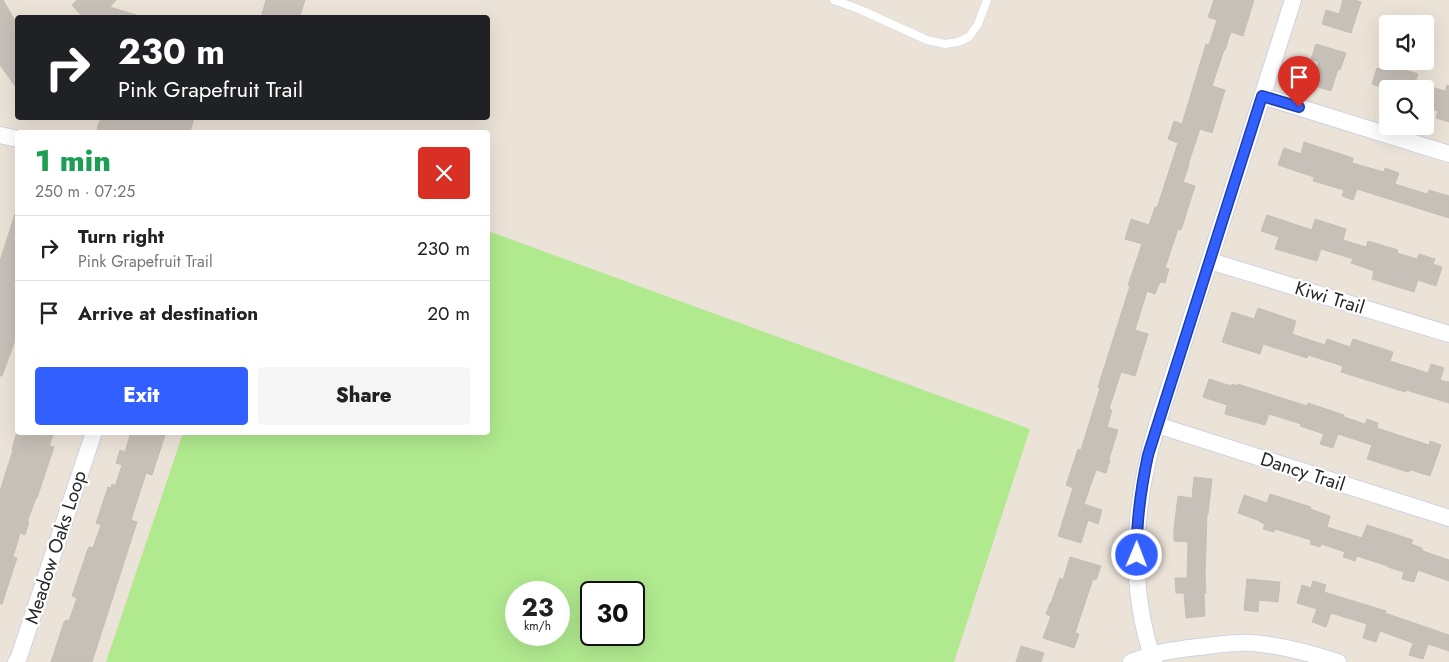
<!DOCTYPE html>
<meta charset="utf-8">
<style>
:root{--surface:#fff;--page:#f6f6f6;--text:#222;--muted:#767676;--line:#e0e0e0;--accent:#325fff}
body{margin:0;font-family:Jost,sans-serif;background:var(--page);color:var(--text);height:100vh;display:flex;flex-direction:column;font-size:19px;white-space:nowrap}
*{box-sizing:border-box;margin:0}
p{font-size:16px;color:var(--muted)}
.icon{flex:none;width:28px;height:28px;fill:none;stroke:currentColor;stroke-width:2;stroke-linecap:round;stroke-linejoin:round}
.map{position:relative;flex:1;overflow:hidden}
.sheet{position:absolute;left:15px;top:130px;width:475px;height:305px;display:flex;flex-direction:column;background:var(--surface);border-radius:5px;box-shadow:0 5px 20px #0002}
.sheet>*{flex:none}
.guide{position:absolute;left:15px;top:15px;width:475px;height:105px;border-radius:5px;box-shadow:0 5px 20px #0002;background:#202124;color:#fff;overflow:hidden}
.buttons{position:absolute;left:1379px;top:15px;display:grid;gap:10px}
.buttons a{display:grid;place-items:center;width:55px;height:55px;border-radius:5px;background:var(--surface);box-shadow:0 5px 20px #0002;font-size:25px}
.speed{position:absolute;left:505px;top:581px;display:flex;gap:10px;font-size:25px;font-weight:700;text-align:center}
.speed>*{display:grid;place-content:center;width:65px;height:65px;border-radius:50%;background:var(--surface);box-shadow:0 5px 20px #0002;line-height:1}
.speed small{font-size:12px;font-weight:400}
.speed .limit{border:2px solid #111;border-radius:8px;background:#fff;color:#111}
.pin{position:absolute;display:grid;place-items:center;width:42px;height:42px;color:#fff;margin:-51px -21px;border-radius:50% 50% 50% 0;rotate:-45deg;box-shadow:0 0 5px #0007}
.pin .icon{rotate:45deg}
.me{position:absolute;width:55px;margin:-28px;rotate:1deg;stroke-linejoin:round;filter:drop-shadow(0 0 4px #0008)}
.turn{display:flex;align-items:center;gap:18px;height:105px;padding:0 20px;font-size:22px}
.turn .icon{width:65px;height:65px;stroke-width:2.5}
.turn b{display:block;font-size:35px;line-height:42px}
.round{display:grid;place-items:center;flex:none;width:52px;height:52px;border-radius:5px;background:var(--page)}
.headline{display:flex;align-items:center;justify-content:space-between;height:85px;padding:0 20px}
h1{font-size:30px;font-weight:800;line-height:38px;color:#1e9e55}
.action{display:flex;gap:10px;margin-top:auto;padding:10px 20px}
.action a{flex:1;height:58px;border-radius:5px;background:var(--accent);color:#fff;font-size:20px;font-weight:800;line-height:58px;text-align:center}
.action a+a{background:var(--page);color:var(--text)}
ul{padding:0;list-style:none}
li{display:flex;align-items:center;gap:15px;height:65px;padding:0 20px;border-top:1px solid var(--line)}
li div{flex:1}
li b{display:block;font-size:19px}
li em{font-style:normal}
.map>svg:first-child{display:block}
.green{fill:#b0e98e;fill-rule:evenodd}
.building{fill:#c7c0b8;stroke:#c7bfb2}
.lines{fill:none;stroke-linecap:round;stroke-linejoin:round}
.service-casing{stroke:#cdd2e3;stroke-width:9}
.minor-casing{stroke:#cdd2e3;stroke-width:18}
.service{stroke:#fff;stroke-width:8}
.minor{stroke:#fff;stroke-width:16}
.route-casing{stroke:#203ea6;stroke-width:12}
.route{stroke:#325fff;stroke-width:9}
.labels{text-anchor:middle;stroke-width:4.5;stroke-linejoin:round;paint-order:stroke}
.street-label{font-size:19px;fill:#282828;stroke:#fff}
</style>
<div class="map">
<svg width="1449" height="662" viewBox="0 0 1449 662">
<rect width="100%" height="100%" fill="#ece3d8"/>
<path class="green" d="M 488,231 L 1030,429 L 954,662 L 106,662 L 183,433 L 488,432 ZM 516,592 L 559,592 L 559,635 L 516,635 ZM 634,592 L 634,635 L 591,635 L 591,592 Z"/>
<g class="building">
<polygon points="0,0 3,0 18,26 18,90 0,65"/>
<polygon points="77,0 116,0 110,7 136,15 136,18 84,18 72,5"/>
<polygon points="266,0 305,0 299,18 271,18 262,14"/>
<polygon points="1214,0 1254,0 1243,36 1231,32 1225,50 1224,50 1212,86 1225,90 1212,133 1200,129 1188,165 1189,165 1183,182 1195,186 1181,230 1178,229 1165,268 1169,269 1165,283 1160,282 1155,294 1147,291 1135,330 1148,334 1135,376 1121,372 1109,409 1112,410 1107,427 1118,430 1109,459 1110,460 1106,473 1096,470 1084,504 1102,510 1098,524 1088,520 1081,543 1058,536 1073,488 1066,485 1078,449 1081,450 1100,388 1098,387 1130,286 1128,285 1142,244 1125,239 1131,219 1149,225 1155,207 1157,208 1178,143 1168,139 1174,121 1182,124 1206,44 1209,45 1217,20 1208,17"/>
<polygon points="1343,0 1355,0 1361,2 1351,33 1322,24 1326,10 1339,14"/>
<polygon points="1316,44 1346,53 1340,70 1338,69 1331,91 1312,85 1319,62 1311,59"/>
<polygon points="1386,64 1418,74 1413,89 1385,89 1372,84 1377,68 1384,70"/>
<polygon points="1425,85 1445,91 1447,85 1449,86 1449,122 1436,118 1438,111 1428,108 1429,106 1425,105"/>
<polygon points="101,118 194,118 190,132 109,132 97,129"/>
<polygon points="1304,142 1353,158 1352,163 1384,172 1385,168 1399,173 1395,184 1427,194 1429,190 1449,196 1449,218 1357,189 1353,200 1342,196 1344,190 1313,181 1314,177 1278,165 1284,148 1301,154"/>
<polygon points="15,214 18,215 18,332 2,376 0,376 0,261"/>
<polygon points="1267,215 1312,230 1315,219 1346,229 1343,240 1366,247 1368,241 1398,250 1397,253 1417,259 1419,254 1435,259 1433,264 1442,267 1436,286 1418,280 1414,292 1372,279 1374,271 1351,263 1353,259 1321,249 1317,261 1275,249 1279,237 1261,231"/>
<polygon points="1258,308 1296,321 1292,334 1325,345 1327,339 1350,347 1353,339 1393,352 1390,361 1428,373 1431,364 1444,368 1440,380 1449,382 1449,403 1406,390 1405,392 1341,372 1343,366 1308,355 1307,358 1263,344 1260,354 1222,342 1232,312 1254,319"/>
<polygon points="1209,379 1231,386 1232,384 1238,386 1238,384 1307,406 1308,403 1344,415 1344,417 1365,424 1367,419 1378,423 1377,428 1429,445 1430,441 1441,445 1430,476 1411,470 1408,472 1367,459 1372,445 1338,434 1333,448 1320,444 1324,434 1300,426 1301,424 1269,414 1265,425 1225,414 1227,405 1203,397"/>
<polygon points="17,432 46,432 53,435 49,446 54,447 37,498 36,498 27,522 29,522 25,535 20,533 13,557 17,558 2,604 0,604 0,491 13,450 12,449"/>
<polygon points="131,432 166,432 152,475 146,473 131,520 137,522 92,662 51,662 64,622 66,620 69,621 77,598 72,596 88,549 89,547 93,548 101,525 96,523 108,487 111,488 112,484 115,486 122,465 116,463 120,450 125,452"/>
<polygon points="1194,477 1212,479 1208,514 1207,514 1205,577 1206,593 1204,593 1205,616 1186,618 1184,593 1176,593 1175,578 1187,578 1188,542 1174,541 1174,529 1178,496 1192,498"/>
<polygon points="1270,494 1311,507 1310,509 1330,516 1327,527 1362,538 1367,525 1413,540 1411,544 1422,548 1423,551 1449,560 1449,581 1418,570 1414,582 1402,579 1404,572 1388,567 1388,566 1357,556 1355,561 1343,557 1345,552 1321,544 1320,547 1310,544 1311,540 1275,529 1274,532 1263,529 1265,524 1260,522 1260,521 1238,513 1244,495 1267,503"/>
<polygon points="1070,557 1101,566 1096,580 1093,579 1075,633 1079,634 1074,648 1043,638 1051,616 1046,614 1050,603 1051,603 1060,578 1063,580"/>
<polygon points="1247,579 1280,582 1278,602 1259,600 1258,612 1244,610"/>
<polygon points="1313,581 1326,585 1324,592 1386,611 1385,613 1449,635 1449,651 1428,644 1423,659 1409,655 1413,643 1380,631 1376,642 1363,638 1367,624 1331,613 1326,627 1312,622 1317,609 1297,603 1302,585 1311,588"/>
<polygon points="1021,646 1044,653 1041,662 1016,662"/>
</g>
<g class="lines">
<g class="service-casing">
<polyline id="service" points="834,0 861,10 927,40 945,44 958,42 969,37 978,24 987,0"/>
</g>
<g class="minor-casing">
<g id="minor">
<polyline points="1262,96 1449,154"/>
<polyline points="0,135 18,139"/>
<polyline points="1210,261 1449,334"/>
<polyline points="1157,425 1449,518"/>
<polyline points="16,662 19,657 94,432"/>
<path d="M 1131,662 C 1156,652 1173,650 1198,647 C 1216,645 1234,642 1252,643 C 1281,645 1310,653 1338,662"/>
<path d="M 1154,662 C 1127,585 1134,502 1157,425 L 1293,0"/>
</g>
</g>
<use href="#service" class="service"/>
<use href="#minor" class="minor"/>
</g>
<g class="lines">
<g class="route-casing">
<path id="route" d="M 1137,555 C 1136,521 1141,488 1148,455 L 1262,96 L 1299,107"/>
</g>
<use href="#route" class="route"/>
</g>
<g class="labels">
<g class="street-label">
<text transform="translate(1330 297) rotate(17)" y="7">Kiwi Trail</text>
<text transform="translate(1303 471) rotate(18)" y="7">Dancy Trail</text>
<text transform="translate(55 547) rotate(-72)" y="7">Meadow Oaks Loop</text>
</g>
</g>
</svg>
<div class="buttons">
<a><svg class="icon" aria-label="sound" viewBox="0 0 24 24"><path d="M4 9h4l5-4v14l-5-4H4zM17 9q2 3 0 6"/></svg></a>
<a><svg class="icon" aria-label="search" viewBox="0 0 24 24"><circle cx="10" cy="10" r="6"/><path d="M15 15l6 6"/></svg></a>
</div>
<div class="speed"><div>23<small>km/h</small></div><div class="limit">30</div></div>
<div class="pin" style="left:1299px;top:107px;background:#d93025"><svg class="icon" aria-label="arrive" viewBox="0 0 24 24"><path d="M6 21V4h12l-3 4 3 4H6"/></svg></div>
<svg class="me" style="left:1137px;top:555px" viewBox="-20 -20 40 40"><circle r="17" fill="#325fff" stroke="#fff" stroke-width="3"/><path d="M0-11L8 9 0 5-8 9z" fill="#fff"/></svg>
<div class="guide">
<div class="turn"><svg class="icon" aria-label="right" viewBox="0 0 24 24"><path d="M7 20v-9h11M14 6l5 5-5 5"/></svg><div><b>230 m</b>Pink Grapefruit Trail</div></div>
</div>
<section class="sheet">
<div class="headline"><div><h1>1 min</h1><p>250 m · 07:25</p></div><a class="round" style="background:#d93025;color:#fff"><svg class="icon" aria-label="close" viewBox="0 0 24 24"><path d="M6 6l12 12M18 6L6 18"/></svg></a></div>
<ul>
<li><svg class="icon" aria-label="right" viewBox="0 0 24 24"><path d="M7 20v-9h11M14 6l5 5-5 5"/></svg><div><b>Turn right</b><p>Pink Grapefruit Trail</p></div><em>230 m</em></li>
<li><svg class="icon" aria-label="arrive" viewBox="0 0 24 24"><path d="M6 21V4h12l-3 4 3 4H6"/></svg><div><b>Arrive at destination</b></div><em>20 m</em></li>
</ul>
<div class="action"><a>Exit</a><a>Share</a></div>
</section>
</div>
